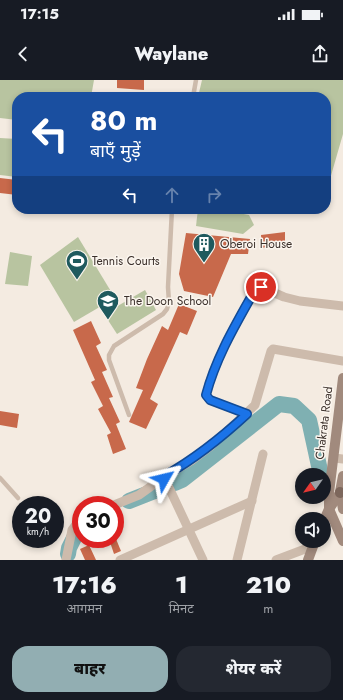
<!DOCTYPE html>
<html lang="hi">
<meta charset="utf-8">
<style>
:root{--surface:#171b24;--page:#242831;--text:#f1f3f6;--muted:#9ea1a6;--accent:#92aeb2}
body{margin:0;font-family:Jost,"Noto Sans Devanagari",sans-serif;background:var(--page);color:var(--text);height:100vh;display:flex;flex-direction:column;font-size:15px;white-space:nowrap}
*{box-sizing:border-box;margin:0}
p{font-size:13px;color:var(--muted)}
.icon{flex:none;width:22px;height:22px;fill:none;stroke:currentColor;stroke-width:2;stroke-linecap:round;stroke-linejoin:round}
.map{position:relative;height:480px;overflow:hidden}
.sheet{display:flex;flex-direction:column;background:var(--surface);flex:1}
.sheet>*{flex:none}
.guide{position:absolute;left:12px;top:12px;width:319px;height:122px;border-radius:16px;box-shadow:0 2px 6px #0003;background:#1a4fa0;color:#fff;overflow:hidden}
.needle{width:26px;rotate:236deg}
.tools{position:absolute;left:295px;top:388px;display:grid;gap:8px}
.tools a{display:grid;place-items:center;width:36px;height:36px;border-radius:50%;background:var(--surface);box-shadow:0 2px 6px #0003;font-size:20px}
.speed{position:absolute;left:12px;top:416px;display:flex;gap:8px;font-size:20px;font-weight:700;text-align:center}
.speed>*{display:grid;place-content:center;width:52px;height:52px;border-radius:50%;background:var(--surface);box-shadow:0 2px 6px #0003;line-height:1}
.speed small{font-size:10px;font-weight:400}
.speed .limit{border:6px solid #d22;background:#fff;color:#111}
.pin{position:absolute;display:grid;place-items:center;width:34px;height:34px;color:#fff;margin:-17px;border:2px solid #fff;border-radius:50%;box-shadow:0 1px 4px #0007}
.me{position:absolute;width:44px;margin:-22px;rotate:53deg;stroke-linejoin:round;filter:drop-shadow(0 0 3px #0008)}
.turn{display:flex;align-items:center;gap:14px;height:84px;padding:0 12px;font-size:18px}
.turn .icon{width:52px;height:52px;stroke-width:2.5}
.turn b{display:block;font-size:28px;line-height:34px}
.lanes{display:flex;align-items:center;height:38px;padding:0 12px;background:#0003;justify-content:center;gap:20px;direction:ltr}
.lanes .off{opacity:.35}
.eta{display:flex;justify-content:space-evenly;align-items:center;height:68px;text-align:center}
.eta b{font-size:24px;font-weight:800;line-height:28px}
.button{display:flex;gap:8px;margin-top:auto;padding:8px 12px}
.button a{flex:1;height:46px;border-radius:16px;background:var(--accent);color:#111;font-size:16px;font-weight:800;line-height:46px;text-align:center}
.button a+a{background:var(--page);color:var(--text)}
.status{display:flex;justify-content:space-between;align-items:center;height:28px;padding:0 20px;background:var(--surface);direction:ltr}
.status svg{height:11px;fill:currentColor}
header{display:flex;justify-content:space-between;align-items:center;height:52px;padding:0 12px;background:var(--surface);font-size:18px;font-weight:800}
.map>svg:first-child{display:block}
.green{fill:#b8c4a0}
.lines{fill:none;stroke-linecap:round;stroke-linejoin:round}
.river{stroke:#7fb0b2;stroke-width:16}
.building{fill:#c8694b}
.lane{stroke:#cdbbac;stroke-width:4.5}
.street{stroke:#cdbbac;stroke-width:9}
.secondary{stroke:#a18a7d;stroke-width:10}
.primary{stroke:#7d675c;stroke-width:10}
.route-casing{stroke:#114b97;stroke-width:10}
.route{stroke:#1a73e8;stroke-width:7}
.labels{text-anchor:middle;stroke-width:3;stroke-linejoin:round;paint-order:stroke}
.poi-label{font-size:12px;fill:#3b302b;stroke:#fbf5ee;text-anchor:start}
.street-label{font-size:12px;fill:#3b302b;stroke:#fbf5ee}
</style>
<div class="status"><b>17:15</b><svg viewBox="0 0 49 12"><path d="M0 12V9h3v3zM5 12V6h3v6zM10 12V3h3v9zM15 12V0h3v12zM26 1h20v11H26zM47 4h2v5h-2z"/></svg></div>
<header><svg class="icon" aria-label="back" viewBox="0 0 24 24"><path d="M15 5l-7 7 7 7"/></svg>Waylane<svg class="icon" aria-label="share" viewBox="0 0 24 24"><path d="M12 15V3M7 8l5-5 5 5M5 13v7h14v-7"/></svg></header>
<div class="map">
<svg width="343" height="480" viewBox="0 0 343 480">
<rect width="100%" height="100%" fill="#f4ebe1"/>
<g class="green">
<polygon points="0,0 94,0 91,17 17,17 17,40 0,38"/>
<polygon points="202,0 343,0 343,54 326,113 326,17 198,17"/>
<polygon points="0,58 17,59 17,97 0,95"/>
<polygon points="198,129 217,129 249,135 254,145 243,154 196,146"/>
<polygon points="78,157 115,218 74,242 40,185"/>
<polygon points="10,172 32,176 28,206 5,204"/>
<polygon points="145,210 156,230 117,254 104,234"/>
</g>
<g class="lines">
<g class="river">
<polyline points="175,403 182,400 279,324 294,326 309,340 321,395"/>
<polyline points="129,421 162,408"/>
<polyline points="68,474 69,468 81,444"/>
</g>
</g>
<g class="building">
<polygon points="117,0 144,0 144,10 117,8"/>
<polygon points="0,98 17,100 17,115 0,113"/>
<polygon points="285,152 285,163 262,168 261,155"/>
<polygon points="186,153 250,159 248,174 231,174 213,217 184,211 179,194"/>
<polygon points="179,224 197,231 187,255 180,252 150,319 158,324 146,349 129,342 143,310 136,308 147,279 162,246 168,250"/>
<polygon points="91,241 101,263 96,266 107,290 102,292 113,317 109,318 120,342 116,344 126,369 113,374 107,355 111,353 98,329 103,326 91,302 95,300 73,250"/>
<polygon points="0,331 19,334 17,348 0,345"/>
<polygon points="109,459 116,459 121,471 114,474"/>
<polygon points="89,465 96,480 85,480 80,469"/>
</g>
<g class="lines">
<g class="lane">
<polyline points="193,17 196,0"/>
<polyline points="129,335 109,280 109,275 114,266 163,234 167,229 169,222 168,207 172,129"/>
<polyline points="0,398 18,418"/>
</g>
<g class="street">
<path d="M 247,334 L 210,320 L 206,315 C 216,277 236,244 255,210 L 261,207 L 284,217 L 300,221 L 343,226"/>
<polyline points="334,378 343,379"/>
<polyline points="114,425 139,415 164,397"/>
<polyline points="66,480 72,450 81,438"/>
<polyline points="120,480 252,421"/>
<polyline points="203,480 164,397 191,381 211,366 255,325 271,271 273,269 343,281"/>
<polyline points="237,480 263,374"/>
<polyline points="276,480 313,466"/>
</g>
<g class="secondary">
<polyline points="343,298 329,413 329,429 343,461"/>
<polyline points="340,412 343,396"/>
<polyline points="340,413 343,429"/>
<polyline points="324,440 329,429 340,413"/>
<polyline points="308,480 315,461"/>
</g>
<polyline class="primary" points="340,413 340,412"/>
</g>
<g class="lines">
<g class="route-casing">
<path id="route" d="M 164,399 L 166,395 C 196,378 221,358 247,334 L 210,320 L 206,315 C 216,277 236,244 255,210 L 261,207"/>
</g>
<use href="#route" class="route"/>
</g>
<defs>
<g id="building-pin" transform="scale(1.15)"><path d="M0 17L-7.5 6A9.5 9.5 0 1 1 7.5 6Z" fill="#1f5a5e" stroke="#fbf5ee"/><path d="M-4-6H4V6H1V3H-1V6H-4ZM-2.5-4.3h1.7v1.8h-1.7ZM.8-4.3h1.7v1.8H.8ZM-2.5-1h1.7V.8h-1.7ZM.8-1h1.7V.8H.8Z" fill="#fff"/></g>
<g id="stadium-pin" transform="scale(1.15)"><path d="M0 17L-7.5 6A9.5 9.5 0 1 1 7.5 6Z" fill="#1f5a5e" stroke="#fbf5ee"/><path d="M0-5a6.5 5 0 1 0 0 10a6.5 5 0 1 0 0-10ZM-3.5-1.8h7v3.6h-7Z" fill="#fff"/></g>
<g id="school-pin" transform="scale(1.15)"><path d="M0 17L-7.5 6A9.5 9.5 0 1 1 7.5 6Z" fill="#1f5a5e" stroke="#fbf5ee"/><path d="M0-5L7-2L0 1L-7-2ZM-4 1L0 2.5L4 1V4Q0 6-4 4Z" fill="#fff"/></g>
</defs>
<g fill-rule="evenodd">
<use href="#building-pin" x="204" y="164"/>
<use href="#stadium-pin" x="77" y="181"/>
<use href="#school-pin" x="108" y="221"/>
</g>
<g class="labels">
<g class="poi-label">
<text x="220" y="168">Oberoi House</text>
<text x="92" y="185">Tennis Courts</text>
<text x="124" y="225">The Doon School</text>
</g>
<g class="street-label">
<text transform="translate(324 343) rotate(-83)" y="4">Chakrata Road</text>
</g>
</g>
</svg>
<div class="tools">
<a><svg class="needle" viewBox="-14 -14 28 28"><path d="M0-13l5 13h-10z" fill="#e53935"/><path d="M0 13l5-13h-10z" fill="#9ea1a6"/></svg></a>
<a><svg class="icon" aria-label="sound" viewBox="0 0 24 24"><path d="M4 9h4l5-4v14l-5-4H4zM17 9q2 3 0 6"/></svg></a>
</div>
<div class="speed"><div>20<small>km/h</small></div><div class="limit">30</div></div>
<div class="pin" style="left:261px;top:207px;background:#d93025"><svg class="icon" aria-label="arrive" viewBox="0 0 24 24"><path d="M6 21V4h12l-3 4 3 4H6"/></svg></div>
<svg class="me" style="left:164px;top:399px" viewBox="-20 -20 40 40"><path d="M0-17L14 15 0 8-14 15z" fill="#1a73e8" stroke="#fff" stroke-width="4"/></svg>
<div class="guide">
<div class="turn"><svg class="icon" aria-label="left" viewBox="0 0 24 24"><path d="M17 20v-9H6M10 6l-5 5 5 5"/></svg><div><b>80 m</b>बाएँ मुड़ें</div></div>
<div class="lanes"><svg class="icon" aria-label="left" viewBox="0 0 24 24"><path d="M17 20v-9H6M10 6l-5 5 5 5"/></svg><svg class="icon off" aria-label="ahead" viewBox="0 0 24 24"><path d="M12 20V5M6 11l6-6 6 6"/></svg><svg class="icon off" aria-label="right" viewBox="0 0 24 24"><path d="M7 20v-9h11M14 6l5 5-5 5"/></svg></div>
</div>
</div>
<section class="sheet">
<div class="eta">
<div><b>17:16</b><p>आगमन</p></div>
<div><b>1</b><p>मिनट</p></div>
<div><b>210</b><p>m</p></div>
</div>
<div class="button"><a>बाहर</a><a>शेयर करें</a></div>
</section>
